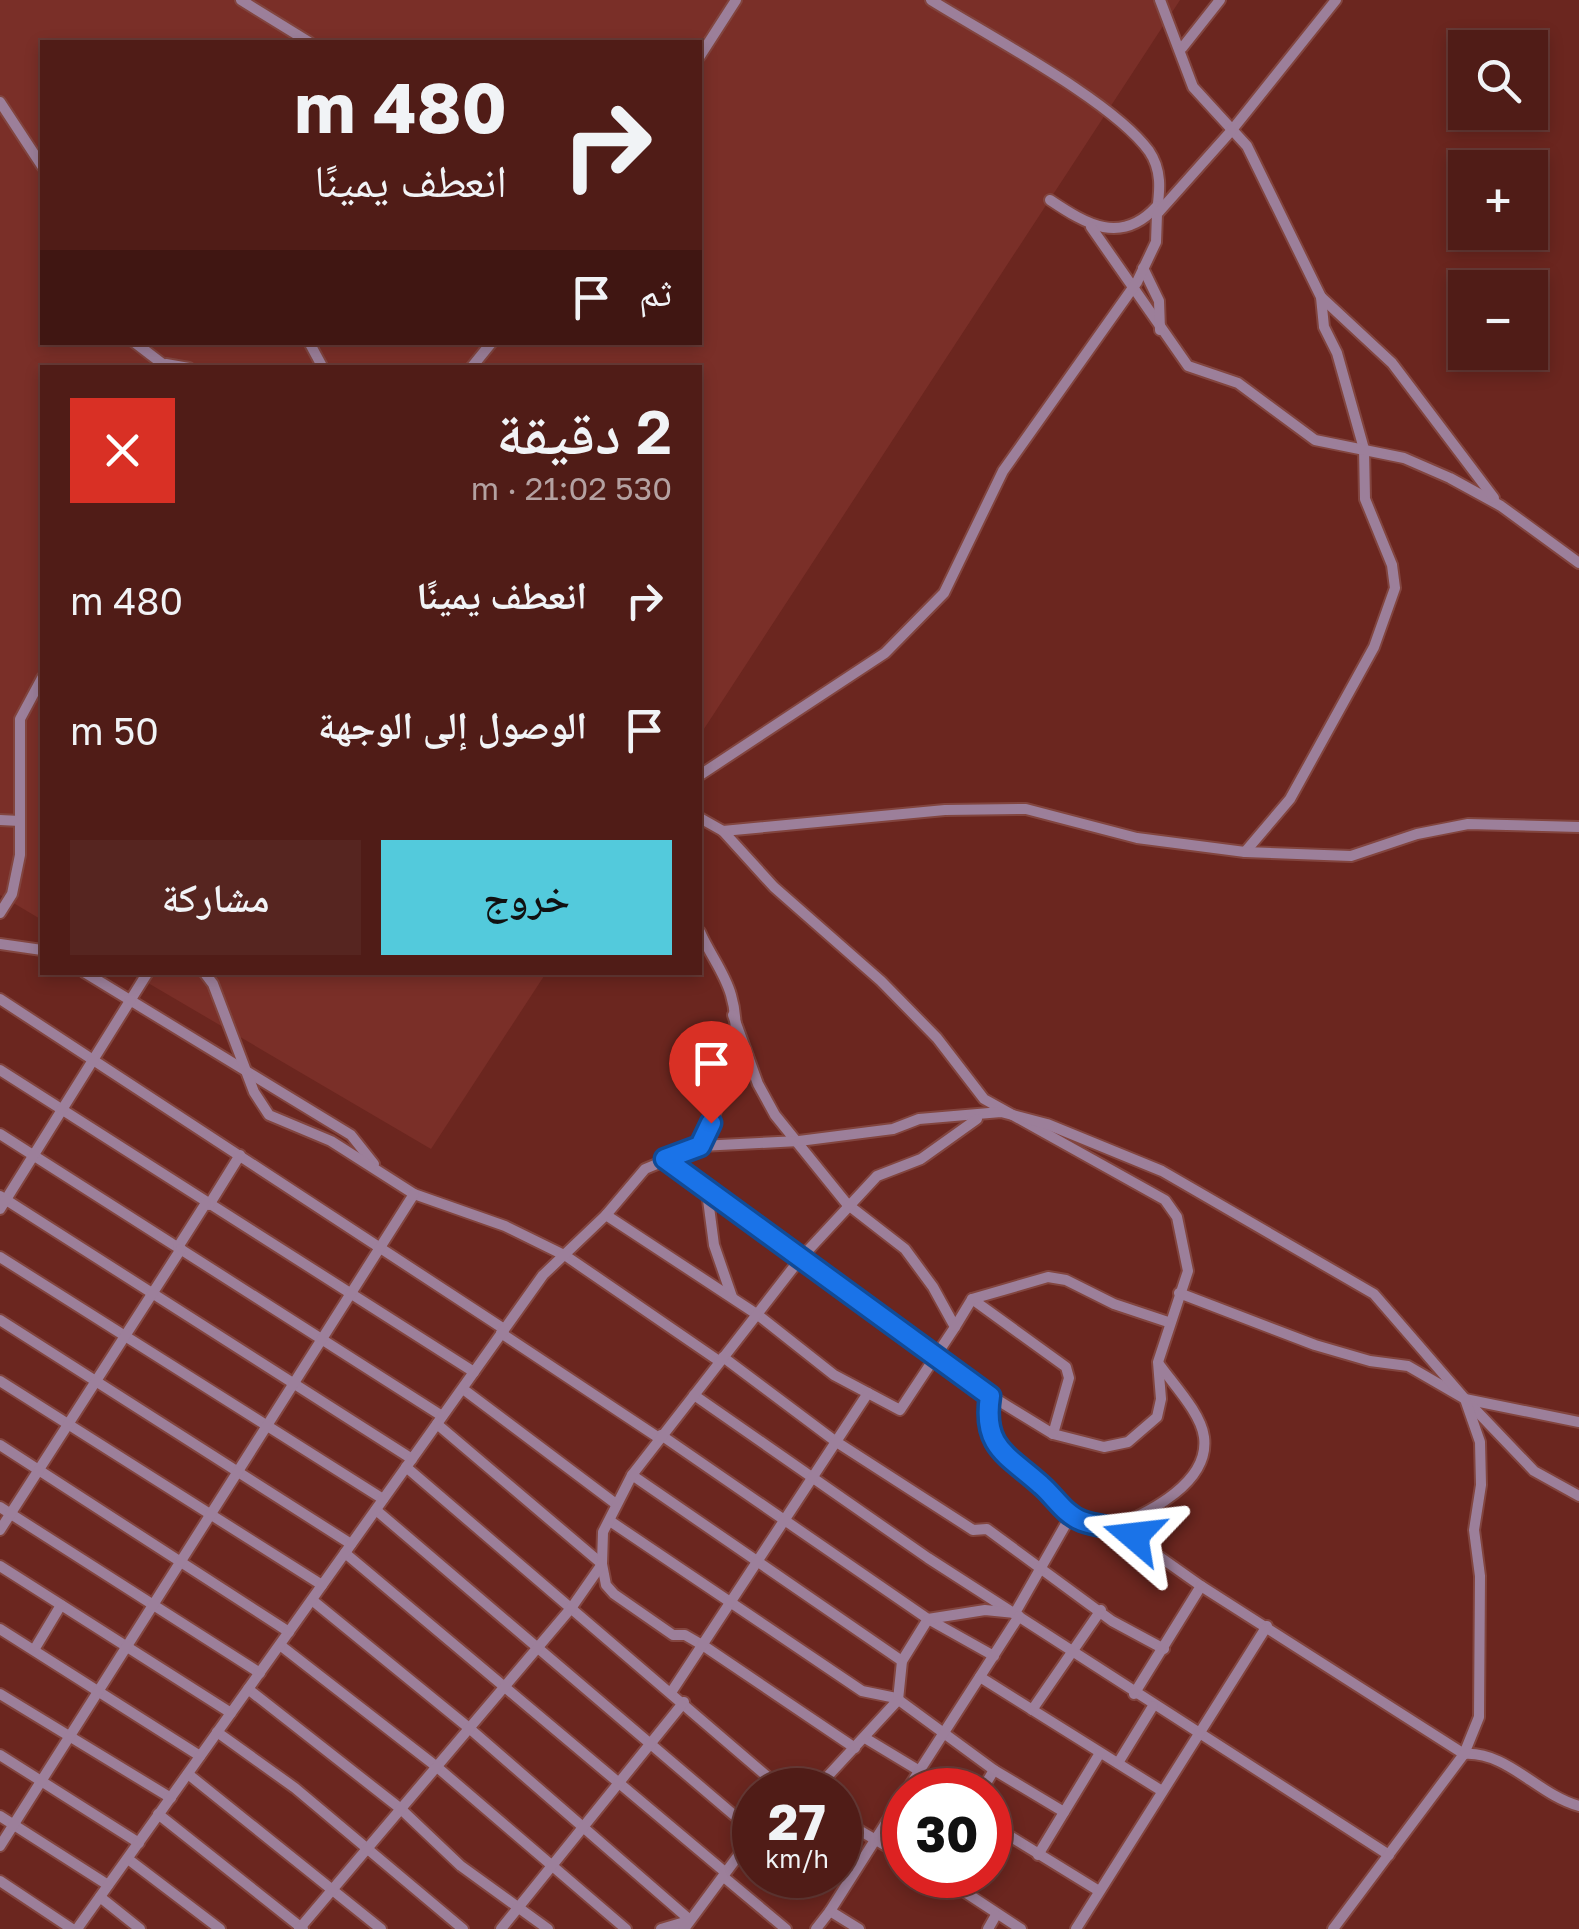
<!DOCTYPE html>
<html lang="ar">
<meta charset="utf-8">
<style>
:root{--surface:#501c17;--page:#562520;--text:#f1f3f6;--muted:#b4a1a1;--line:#673a36;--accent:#53cadc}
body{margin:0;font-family:"Golos Text","Noto Naskh Arabic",sans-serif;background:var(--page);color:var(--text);direction:rtl;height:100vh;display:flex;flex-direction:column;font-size:38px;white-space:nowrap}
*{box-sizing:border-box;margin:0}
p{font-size:32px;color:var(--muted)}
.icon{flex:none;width:55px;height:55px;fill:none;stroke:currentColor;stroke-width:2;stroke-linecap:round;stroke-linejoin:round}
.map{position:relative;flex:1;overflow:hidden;direction:ltr}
.details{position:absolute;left:40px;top:365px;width:662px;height:610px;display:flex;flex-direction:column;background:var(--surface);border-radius:0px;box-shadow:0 5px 15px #0003,0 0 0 2px var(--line);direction:rtl}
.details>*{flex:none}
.hud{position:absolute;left:40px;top:40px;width:662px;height:305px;border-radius:0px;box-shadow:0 5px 15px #0003,0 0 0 2px var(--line);direction:rtl;background:#501c17;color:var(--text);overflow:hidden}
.controls{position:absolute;left:1448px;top:30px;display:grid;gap:20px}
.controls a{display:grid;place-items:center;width:100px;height:100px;border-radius:0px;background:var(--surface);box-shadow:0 5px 15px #0003,0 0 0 2px var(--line);font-size:50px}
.speed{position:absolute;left:732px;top:1768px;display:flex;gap:20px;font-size:50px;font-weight:700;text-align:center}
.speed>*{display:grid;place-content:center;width:130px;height:130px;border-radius:50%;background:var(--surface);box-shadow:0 5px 15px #0003,0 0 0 2px var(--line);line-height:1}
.speed small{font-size:25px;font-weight:400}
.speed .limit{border:15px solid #d22;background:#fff;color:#111}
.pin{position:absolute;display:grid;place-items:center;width:85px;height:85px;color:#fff;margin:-102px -42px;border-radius:50% 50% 50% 0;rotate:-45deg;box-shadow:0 0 10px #0007}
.pin .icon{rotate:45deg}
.me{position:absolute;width:110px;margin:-55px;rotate:287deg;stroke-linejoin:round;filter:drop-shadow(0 0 8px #0008)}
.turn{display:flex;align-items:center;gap:35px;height:210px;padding:0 30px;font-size:45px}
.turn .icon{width:130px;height:130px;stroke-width:2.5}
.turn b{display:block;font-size:70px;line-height:85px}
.then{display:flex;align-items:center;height:95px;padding:0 30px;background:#0003;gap:20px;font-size:38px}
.round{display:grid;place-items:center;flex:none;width:105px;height:105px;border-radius:0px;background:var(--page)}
.summary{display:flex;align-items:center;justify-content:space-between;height:170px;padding:0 30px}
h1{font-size:60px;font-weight:600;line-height:75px}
.primary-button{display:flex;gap:20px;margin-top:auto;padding:20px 30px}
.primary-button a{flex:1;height:115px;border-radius:0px;background:var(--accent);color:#111;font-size:40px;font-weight:600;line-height:115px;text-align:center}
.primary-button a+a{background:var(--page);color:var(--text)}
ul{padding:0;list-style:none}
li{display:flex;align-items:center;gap:30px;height:130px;padding:0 30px}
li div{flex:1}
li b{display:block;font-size:38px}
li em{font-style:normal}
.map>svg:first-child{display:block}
.built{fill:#7a2f28;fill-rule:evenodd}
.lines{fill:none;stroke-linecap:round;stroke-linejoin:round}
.street-casing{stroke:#82453f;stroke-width:14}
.street{stroke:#9c7f9a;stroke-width:10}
.route-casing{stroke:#114b97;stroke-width:25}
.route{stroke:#1a73e8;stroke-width:18}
</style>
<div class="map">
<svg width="1579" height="1929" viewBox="0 0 1579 1929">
<rect width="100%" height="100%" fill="#6b261f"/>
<g class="built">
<path d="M 0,0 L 1180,0 L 700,735 L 700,368 L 42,368 L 42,920 L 0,895 ZM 42,42 L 700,42 L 700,342 L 42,342 Z"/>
<polygon points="131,973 546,973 431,1149"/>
</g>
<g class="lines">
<g class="street-casing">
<g id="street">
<polyline points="241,0 309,42"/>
<path d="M 931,0 C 987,35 1113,101 1149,151 C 1162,170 1160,190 1157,211"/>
<polyline points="1160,0 1193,87 1247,146 1321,297 1324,327 1337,353 1364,449 1365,499 1392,565 1395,588 1374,647 1290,799 1245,852"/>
<polyline points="1182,48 1220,0"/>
<polyline points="700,56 736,0"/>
<polyline points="0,102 42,166"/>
<path d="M 1050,200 C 1086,224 1121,246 1157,206"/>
<polyline points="1091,227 1188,366 1238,383 1315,440 1404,458 1450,478 1501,506 1579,563"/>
<polyline points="1143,268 1159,301 1160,330"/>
<polyline points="1321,297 1392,363 1494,498"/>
<polyline points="134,342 168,368"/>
<polyline points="309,342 323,368"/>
<polyline points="166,364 189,368"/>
<polyline points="471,368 492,342"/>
<polyline points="700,775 885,653 944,593 1003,471 1137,282 1156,242 1157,214 1232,130 1336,0"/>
<polyline points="700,818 723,831 945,810 1026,809 1137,838 1245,852 1351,856 1417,834 1468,824 1579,827"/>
<polyline points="0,820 20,821"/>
<polyline points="0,913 12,894 20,855 20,719 42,678"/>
<path d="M 700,932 C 709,953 725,973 731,995 C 746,1046 722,1101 700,1146"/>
<polyline points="0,944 42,950"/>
<polyline points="84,972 351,1135 374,1164"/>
<polyline points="204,972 213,984 254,1092 269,1115 331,1141 414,1194 505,1226 566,1256 719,1361"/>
<polyline points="0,999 504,1329"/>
<polyline points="0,1070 474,1372"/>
<polyline points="0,1134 442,1416"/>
<polyline points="665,1159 991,1396 1053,1434 1104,1447 1128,1442 1157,1417 1161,1399 1158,1362 1188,1271 1177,1217 1165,1200 984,1099 937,1038 881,981 774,887 723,831"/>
<polyline points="707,1192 714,1245 732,1297"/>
<polyline points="0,1196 412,1459"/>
<polyline points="209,1205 240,1155"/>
<polyline points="0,1209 148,972"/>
<polyline points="606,1215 758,1315 834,1375 900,1410 955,1327 933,1287 905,1249 847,1204 775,1115 758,1084 733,1015"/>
<polyline points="178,1247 206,1203"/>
<polyline points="0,1257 383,1499"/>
<polyline points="1179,1293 1315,1345 1370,1361 1408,1366 1465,1399 1579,1422"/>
<polyline points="972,1299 1066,1367 1069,1378 1053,1434"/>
<polyline points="0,1320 351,1544"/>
<polyline points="955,1327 972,1299 1048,1277 1066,1280 1114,1304 1168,1322"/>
<polyline points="501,1333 659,1438"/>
<polyline points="723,1357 835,1441 973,1530 987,1529 1112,1621 1164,1649"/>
<polyline points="0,1381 322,1585"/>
<polyline points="463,1389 616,1504"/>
<polyline points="694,1395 928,1558 1389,1855"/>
<polyline points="991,1396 987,1417 1000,1455 1039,1483 1071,1515 1083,1522 1116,1526 1201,1586 1134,1694"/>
<polyline points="1469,1403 1534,1471 1579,1496"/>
<polyline points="437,1424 602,1564 606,1585 614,1594 673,1635 685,1635 704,1646 855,1748"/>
<polyline points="661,1435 928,1619 994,1656"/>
<polyline points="0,1445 289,1632"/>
<polyline points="406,1467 783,1790"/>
<polyline points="632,1475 902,1661"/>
<polyline points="0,1507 260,1673"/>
<polyline points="376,1510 755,1833"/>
<polyline points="610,1521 862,1691 896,1698 994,1770 1064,1812"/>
<path d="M 1116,1526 C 1150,1512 1210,1482 1204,1437 C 1201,1413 1173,1384 1159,1364"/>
<polyline points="0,1530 181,1249"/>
<polyline points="345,1553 725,1872"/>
<polyline points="0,1566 231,1713"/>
<path d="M 1201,1586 L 1464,1754 C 1507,1751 1538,1795 1579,1806"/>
<polyline points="312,1600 469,1728 690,1920"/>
<polyline points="0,1629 200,1756"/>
<polyline points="280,1645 437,1767 626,1929"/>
<polyline points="34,1650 61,1605"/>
<polyline points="980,1677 1162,1791"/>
<polyline points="248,1689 401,1809 461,1866 548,1929"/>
<polyline points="672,1691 868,1393"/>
<polyline points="0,1694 171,1798"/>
<polyline points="1032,1710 1101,1610"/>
<polyline points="217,1732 295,1788 463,1929"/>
<polyline points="865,1738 918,1770"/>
<polyline points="0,1755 139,1843"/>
<polyline points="1118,1763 1153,1706"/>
<polyline points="188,1774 381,1929"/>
<polyline points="815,1790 898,1700 902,1661 928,1619 985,1610 1015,1613 1071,1515"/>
<polyline points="907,1790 1019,1616"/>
<polyline points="982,1790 994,1770"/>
<polyline points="158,1814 303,1929"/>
<polyline points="0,1816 108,1885"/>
<polyline points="840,1819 905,1857"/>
<polyline points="990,1824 1099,1891"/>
<polyline points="0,1846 414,1194"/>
<polyline points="1038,1855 1100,1753"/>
<polyline points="128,1859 220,1929"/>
<polyline points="939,1875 1021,1929"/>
<polyline points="725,1878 786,1929"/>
<polyline points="0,1881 72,1929"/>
<polyline points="100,1897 140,1929"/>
<polyline points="77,1929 543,1275 606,1215 645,1169 700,1146 799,1141 893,1129 919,1119 1001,1112 1047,1124 1162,1171 1374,1294 1465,1399 1480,1442 1481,1485 1474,1530 1480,1576 1479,1717 1464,1754 1333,1929"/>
<polyline points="299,1929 572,1607 602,1564 603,1532 632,1475 800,1259 877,1176 921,1159 977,1119"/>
<polyline points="501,1929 684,1702"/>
<polyline points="661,1929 688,1921"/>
<polyline points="684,1929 755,1833"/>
<polyline points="816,1929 830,1911"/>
<polyline points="859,1929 830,1911 905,1793"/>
<polyline points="988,1929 996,1915"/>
<polyline points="1076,1929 1267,1626"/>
</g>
</g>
<use href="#street" class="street"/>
</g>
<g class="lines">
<g class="route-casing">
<path id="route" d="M 711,1123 L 700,1146 L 665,1159 L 990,1396 C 982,1448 1008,1455 1041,1485 C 1054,1496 1065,1515 1082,1521 C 1101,1528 1116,1525 1134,1536"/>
</g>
<use href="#route" class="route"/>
</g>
</svg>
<div class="controls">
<a><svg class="icon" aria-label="search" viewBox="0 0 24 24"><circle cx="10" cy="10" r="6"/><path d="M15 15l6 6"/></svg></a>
<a>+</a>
<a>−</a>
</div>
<div class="speed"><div>27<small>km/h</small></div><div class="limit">30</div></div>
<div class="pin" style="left:711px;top:1123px;background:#d93025"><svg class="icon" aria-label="arrive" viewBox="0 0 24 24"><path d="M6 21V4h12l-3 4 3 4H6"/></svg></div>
<svg class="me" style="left:1134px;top:1536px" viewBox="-20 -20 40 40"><path d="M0-17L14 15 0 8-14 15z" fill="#1a73e8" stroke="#fff" stroke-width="4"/></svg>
<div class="hud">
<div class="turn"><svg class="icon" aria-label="right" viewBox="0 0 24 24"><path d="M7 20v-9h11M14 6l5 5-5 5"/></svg><div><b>480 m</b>انعطف يمينًا</div></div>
<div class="then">ثم<svg class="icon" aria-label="arrive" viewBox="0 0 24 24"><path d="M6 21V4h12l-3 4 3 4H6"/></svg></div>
</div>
<section class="details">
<div class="summary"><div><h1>2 دقيقة</h1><p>530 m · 21:02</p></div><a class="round" style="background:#d93025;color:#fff"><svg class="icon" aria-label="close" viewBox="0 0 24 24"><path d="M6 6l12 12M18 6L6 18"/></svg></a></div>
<ul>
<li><svg class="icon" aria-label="right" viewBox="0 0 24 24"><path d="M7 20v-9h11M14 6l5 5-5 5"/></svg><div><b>انعطف يمينًا</b></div><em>480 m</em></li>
<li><svg class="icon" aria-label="arrive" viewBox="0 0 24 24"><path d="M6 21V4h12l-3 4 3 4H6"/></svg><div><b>الوصول إلى الوجهة</b></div><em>50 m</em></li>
</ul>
<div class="primary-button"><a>خروج</a><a>مشاركة</a></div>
</section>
</div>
